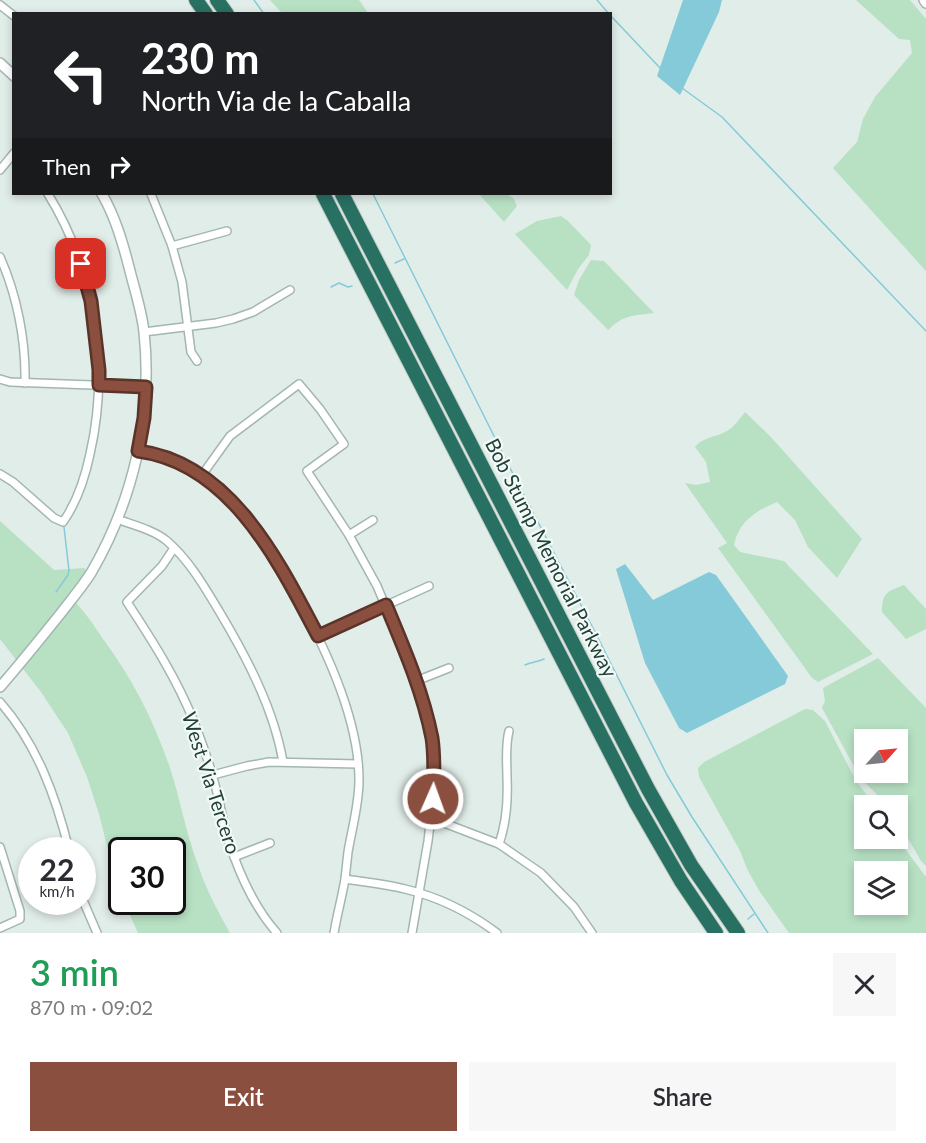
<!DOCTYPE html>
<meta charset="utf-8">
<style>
:root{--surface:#fff;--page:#f7f7f7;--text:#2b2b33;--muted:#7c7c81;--accent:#8a4f3f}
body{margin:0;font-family:Lato,sans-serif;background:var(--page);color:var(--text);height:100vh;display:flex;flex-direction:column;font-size:22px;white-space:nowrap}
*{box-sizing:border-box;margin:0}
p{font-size:20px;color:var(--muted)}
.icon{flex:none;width:33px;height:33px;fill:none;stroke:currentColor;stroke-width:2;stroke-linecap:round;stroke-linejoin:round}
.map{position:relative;height:933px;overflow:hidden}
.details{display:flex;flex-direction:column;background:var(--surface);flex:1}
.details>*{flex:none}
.banner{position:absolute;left:12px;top:12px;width:600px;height:183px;border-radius:0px;box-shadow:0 3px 9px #0003;background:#202124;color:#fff;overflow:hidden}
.needle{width:39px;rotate:63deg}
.tools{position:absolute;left:854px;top:729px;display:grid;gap:12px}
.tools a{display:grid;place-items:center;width:54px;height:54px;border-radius:0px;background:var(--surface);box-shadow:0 3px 9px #0003;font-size:30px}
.speed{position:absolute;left:18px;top:837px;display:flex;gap:12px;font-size:30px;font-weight:700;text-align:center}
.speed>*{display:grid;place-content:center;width:78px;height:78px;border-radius:50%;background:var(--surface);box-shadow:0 3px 9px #0003;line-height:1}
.speed small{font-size:15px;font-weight:400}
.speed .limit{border:3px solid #111;border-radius:9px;background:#fff;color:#111}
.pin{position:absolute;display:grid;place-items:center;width:51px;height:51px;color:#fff;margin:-26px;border-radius:12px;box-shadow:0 3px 9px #0006}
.me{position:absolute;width:66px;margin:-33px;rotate:2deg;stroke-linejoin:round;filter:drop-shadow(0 0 4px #0008)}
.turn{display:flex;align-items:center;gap:21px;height:126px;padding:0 30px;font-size:27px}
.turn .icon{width:78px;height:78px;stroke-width:2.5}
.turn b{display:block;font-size:42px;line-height:51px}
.then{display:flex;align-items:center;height:57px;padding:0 30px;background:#0003;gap:12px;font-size:22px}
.round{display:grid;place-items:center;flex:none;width:63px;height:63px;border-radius:0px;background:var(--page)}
.overview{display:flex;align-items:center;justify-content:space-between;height:102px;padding:0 30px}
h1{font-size:36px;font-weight:600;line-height:45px;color:#1e9e55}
.cta{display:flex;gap:12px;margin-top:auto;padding:12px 30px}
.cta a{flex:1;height:69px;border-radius:0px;background:var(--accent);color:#fff;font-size:24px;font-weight:600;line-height:69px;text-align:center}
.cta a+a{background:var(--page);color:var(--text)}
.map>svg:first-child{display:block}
.green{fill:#b8e1c4;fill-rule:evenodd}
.water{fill:#84cad8}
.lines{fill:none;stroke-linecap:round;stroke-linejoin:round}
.stream{stroke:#84cad8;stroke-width:1.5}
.minor-casing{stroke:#a3b6b0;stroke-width:10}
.tertiary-casing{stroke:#a3b6b0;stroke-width:12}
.motorway-casing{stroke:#c1cac7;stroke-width:16}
.minor{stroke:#fff;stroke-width:7}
.tertiary{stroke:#fff;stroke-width:9}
.motorway{stroke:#287062;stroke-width:14}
.route-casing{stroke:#5a3329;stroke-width:15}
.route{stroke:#8a4f3f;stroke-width:10}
.labels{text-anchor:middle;stroke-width:4.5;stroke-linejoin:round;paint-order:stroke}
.street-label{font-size:20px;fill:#204038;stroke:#f2f9f6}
</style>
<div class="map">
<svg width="926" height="933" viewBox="0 0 926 933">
<rect width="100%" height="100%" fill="#e1ede8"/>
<g class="green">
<polygon points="270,0 359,0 368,13 282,13"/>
<polygon points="856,0 910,0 926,19 926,271 833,168 857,142 863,119 875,97 912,53 910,40 899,39"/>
<polygon points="479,194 507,194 514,199 517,206 504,222"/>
<polygon points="561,216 568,221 591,245 589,255 578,269 567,290 515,234 537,221"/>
<path d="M 591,260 L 604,261 L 654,313 C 632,316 625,314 608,330 L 574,295 L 579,280 Z"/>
<path d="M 745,412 L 770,436 L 862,539 L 837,578 L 808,547 L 795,520 L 777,502 C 756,511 739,521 734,545 L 740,552 L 784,561 L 873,654 L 818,682 L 812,678 L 718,548 L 727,543 L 685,483 L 696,485 L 710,482 L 706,462 L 695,447 C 702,437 717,437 727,431 C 734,427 740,418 745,412 Z"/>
<path d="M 0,521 L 54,570 L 84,568 L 86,570 L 69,597 C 83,608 93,624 103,639 C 132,678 153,719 169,765 C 180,797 185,830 197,862 C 205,887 217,910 230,933 L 138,933 L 124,902 L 172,902 L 172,850 L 122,850 L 121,895 L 109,854 L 99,814 L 87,777 L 68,733 L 41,692 L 0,639 Z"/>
<path d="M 904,585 L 926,609 L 926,629 L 906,639 L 882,612 C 882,592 887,592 904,585 Z"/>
<path d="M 878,658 L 926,708 L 926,866 L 921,861 L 897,819 L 897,806 L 888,805 L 861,779 L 822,708 L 825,701 L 823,688 ZM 864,740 L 897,740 L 897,772 L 864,772 Z"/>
<path d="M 805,709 L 813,710 L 825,721 L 855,779 L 874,805 L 864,806 L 864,838 L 897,838 L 926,877 L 926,933 L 789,933 L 760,892 L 748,871 L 740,851 L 699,777 L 698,768 L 704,762 ZM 864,872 L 897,872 L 897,904 L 864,904 Z"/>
</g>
<g class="water">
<polygon points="683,0 722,0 719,12 680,95 657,76"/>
<polygon points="625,564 653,600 709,572 716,575 788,676 785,684 687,733 679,728 645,663 616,569"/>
</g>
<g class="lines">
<g class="stream">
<polyline points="254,0 264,14"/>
<polyline points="597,0 609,14"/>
<polyline points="610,15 661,69"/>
<polyline points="682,88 722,117 926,331"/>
<polyline points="373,194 509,466 595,632 667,775 692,817 768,933"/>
<polyline points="395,263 404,259"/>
<polyline points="331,287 339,283 348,287 352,286"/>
<polyline points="56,592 68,575 69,571 64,527"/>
<polyline points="587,637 594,633"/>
<path d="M 525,665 C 531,662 537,662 544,659"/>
<polyline points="748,919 754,914"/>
</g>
<g class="minor-casing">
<g id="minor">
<polyline points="0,5 14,16"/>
<polyline points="0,170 14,153"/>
<polyline points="151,194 172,246 182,282 191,352 197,361"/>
<polyline points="172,246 227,231"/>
<path d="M 0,257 C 17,295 26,341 25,383"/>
<polyline points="144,332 216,323 233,319 253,312 290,290"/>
<polyline points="0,379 10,382 146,387"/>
<path d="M 139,451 C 166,455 191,466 213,483 C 244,508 265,543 285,576 C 318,632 359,714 359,780 C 359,805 352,828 348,852 C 347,861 346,870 345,879 C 342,897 337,915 334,933"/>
<path d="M 0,474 L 13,482 L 54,518 L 63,522 C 77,502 85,478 90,454 C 110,367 95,270 48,194"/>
<polyline points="202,475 230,436 299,384 320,409 344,444 307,471 349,535 377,586 412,669 424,706 432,739 435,772 433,799 428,841 412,933"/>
<path d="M 117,519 C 133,525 154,530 167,541 C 189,560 204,586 219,611 C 246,656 274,709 283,762"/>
<polyline points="349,535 373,520"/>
<path d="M 174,548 L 162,566 L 127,602 C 152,640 177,679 194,722 C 201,740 208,759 213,778 C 218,794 221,811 225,827 C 234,863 252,905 277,933"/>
<polyline points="318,636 429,586"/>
<polyline points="416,681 449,668"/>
<path d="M 0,702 C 37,744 56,797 69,850"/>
<polyline points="213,775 247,766 269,762 358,764"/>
<polyline points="431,821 444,823 499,844 541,873 574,907 592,933"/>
<path d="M 499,844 C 506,824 508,800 507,778 C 507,762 505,747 509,731"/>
<polyline points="0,847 20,911 20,919 0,928"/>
<polyline points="234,857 270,843"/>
<path d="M 345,879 C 365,882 386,884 405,889 C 439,897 469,912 497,933"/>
<polyline points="82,898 97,933"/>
</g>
</g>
<g class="tertiary-casing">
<g id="tertiary">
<polyline points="924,0 926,3"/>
<polyline points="0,63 14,76"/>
<path d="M 0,687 C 21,663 41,638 61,613 C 71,600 82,587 91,573 C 133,501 153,416 144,332 C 142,313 136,294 131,275 C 124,247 116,218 102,194"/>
</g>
</g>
<g class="motorway-casing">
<g id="motorway">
<polyline points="196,0 206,14"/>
<polyline points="217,0 227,14"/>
<polyline points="323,194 636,803 681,881 716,933"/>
<polyline points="342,194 648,789 691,865 738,933"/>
</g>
</g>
<use href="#minor" class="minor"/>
<use href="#tertiary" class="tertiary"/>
<use href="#motorway" class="motorway"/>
</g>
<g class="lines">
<g class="route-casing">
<path id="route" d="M 81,264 L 91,301 L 99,370 L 99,385 L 146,387 L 144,418 L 138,451 C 231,463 279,562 318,636 L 386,605 C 404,648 423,692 432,738 C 435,758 434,779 433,799"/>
</g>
<use href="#route" class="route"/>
</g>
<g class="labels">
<g class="street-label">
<text transform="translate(551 558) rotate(63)" y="7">Bob Stump Memorial Parkway</text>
<text transform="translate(211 783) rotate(72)" y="7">West Via Tercero</text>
</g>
</g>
</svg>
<div class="tools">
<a><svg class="needle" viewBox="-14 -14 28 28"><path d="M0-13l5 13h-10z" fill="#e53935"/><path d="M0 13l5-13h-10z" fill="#7c7c81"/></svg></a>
<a><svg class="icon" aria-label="search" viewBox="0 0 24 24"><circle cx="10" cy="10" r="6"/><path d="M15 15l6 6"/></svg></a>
<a><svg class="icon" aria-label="layers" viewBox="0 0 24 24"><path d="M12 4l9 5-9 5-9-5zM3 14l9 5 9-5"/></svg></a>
</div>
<div class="speed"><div>22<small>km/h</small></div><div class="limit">30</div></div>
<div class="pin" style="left:81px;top:264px;background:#d93025"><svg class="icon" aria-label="arrive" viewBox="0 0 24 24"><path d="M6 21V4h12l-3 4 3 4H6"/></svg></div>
<svg class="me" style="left:433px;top:799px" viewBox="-20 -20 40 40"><circle r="17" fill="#8a4f3f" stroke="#fff" stroke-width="3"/><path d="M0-11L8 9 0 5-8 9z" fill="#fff"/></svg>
<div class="banner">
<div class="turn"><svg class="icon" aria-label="left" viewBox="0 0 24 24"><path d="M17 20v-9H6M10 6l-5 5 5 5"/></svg><div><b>230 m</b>North Via de la Caballa</div></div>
<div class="then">Then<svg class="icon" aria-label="right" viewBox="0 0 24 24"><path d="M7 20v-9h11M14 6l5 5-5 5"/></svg></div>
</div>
</div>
<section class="details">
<div class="overview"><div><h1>3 min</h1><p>870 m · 09:02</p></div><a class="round"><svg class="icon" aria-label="close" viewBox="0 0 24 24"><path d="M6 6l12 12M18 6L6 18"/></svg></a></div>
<div class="cta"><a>Exit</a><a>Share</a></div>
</section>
